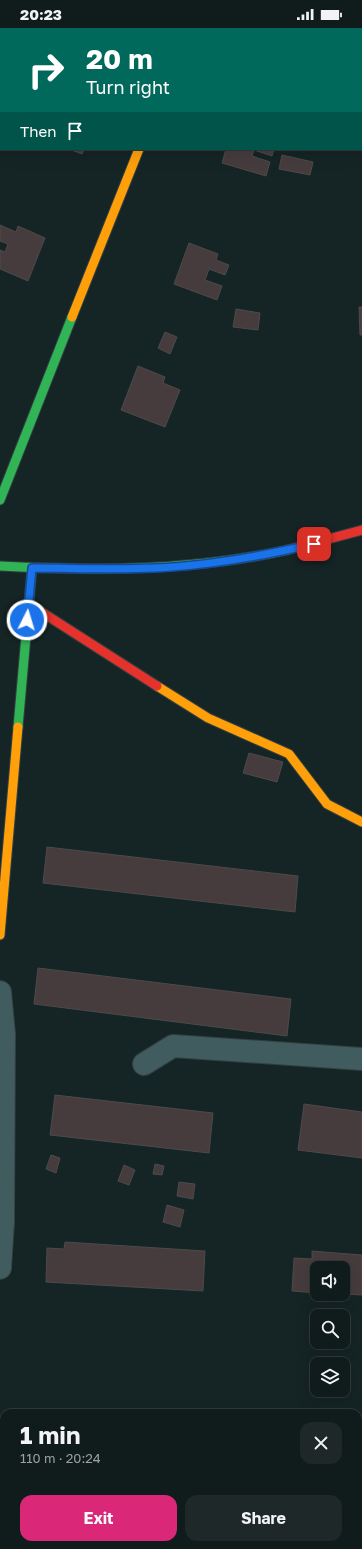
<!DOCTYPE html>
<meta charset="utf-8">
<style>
:root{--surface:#101b1c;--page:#1e2829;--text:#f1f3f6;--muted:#9ca1a3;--line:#30393b;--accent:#db2777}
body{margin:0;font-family:"Golos Text",sans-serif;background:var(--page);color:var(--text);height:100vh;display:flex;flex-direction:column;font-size:15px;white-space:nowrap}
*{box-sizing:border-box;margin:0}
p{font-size:13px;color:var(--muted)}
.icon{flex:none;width:22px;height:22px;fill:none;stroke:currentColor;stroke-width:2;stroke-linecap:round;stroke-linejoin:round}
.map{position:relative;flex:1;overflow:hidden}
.panel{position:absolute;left:0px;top:1381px;width:362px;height:140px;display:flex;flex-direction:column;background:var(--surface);border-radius:12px 12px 0 0;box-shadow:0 4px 16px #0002,0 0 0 1px var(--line)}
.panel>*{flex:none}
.banner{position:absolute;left:0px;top:0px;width:362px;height:122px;box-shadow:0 4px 16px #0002,0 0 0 1px var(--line);background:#00695c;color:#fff;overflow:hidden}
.tools{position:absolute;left:310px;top:1233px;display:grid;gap:8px}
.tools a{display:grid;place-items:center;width:40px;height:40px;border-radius:8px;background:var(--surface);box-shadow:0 4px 16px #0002,0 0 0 1px var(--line);font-size:20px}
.pin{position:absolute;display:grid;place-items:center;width:34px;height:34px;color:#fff;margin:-17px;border-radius:8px;box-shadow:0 2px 6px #0006}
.me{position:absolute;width:44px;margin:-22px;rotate:5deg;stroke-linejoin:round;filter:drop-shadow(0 0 3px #0008)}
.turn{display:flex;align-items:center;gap:14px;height:84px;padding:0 20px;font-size:18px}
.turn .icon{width:52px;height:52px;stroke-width:2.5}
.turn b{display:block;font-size:28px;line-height:34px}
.then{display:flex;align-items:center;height:38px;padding:0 20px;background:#0003;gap:8px;font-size:15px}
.round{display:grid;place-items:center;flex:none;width:42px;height:42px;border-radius:12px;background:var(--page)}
.head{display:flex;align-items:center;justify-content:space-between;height:68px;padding:0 20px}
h1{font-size:24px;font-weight:700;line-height:30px}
.primary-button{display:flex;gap:8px;margin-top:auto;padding:8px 20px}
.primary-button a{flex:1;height:46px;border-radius:12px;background:var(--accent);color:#fff;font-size:16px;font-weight:700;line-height:46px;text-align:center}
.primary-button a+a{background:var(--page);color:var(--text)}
.status{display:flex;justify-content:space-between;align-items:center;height:28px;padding:0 20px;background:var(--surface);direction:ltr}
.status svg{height:11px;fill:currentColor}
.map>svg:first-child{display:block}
.building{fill:#463c3e;stroke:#4e494a}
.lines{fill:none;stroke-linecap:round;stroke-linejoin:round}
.street-casing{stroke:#324041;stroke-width:24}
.fast-casing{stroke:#324041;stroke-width:11}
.slow-casing{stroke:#324041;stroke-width:11}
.jam-casing{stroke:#324041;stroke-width:11}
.street{stroke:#405c5e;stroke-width:22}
.fast{stroke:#30b455;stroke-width:9}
.slow{stroke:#ff9f0a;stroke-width:9}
.jam{stroke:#e5322d;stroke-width:9}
.route-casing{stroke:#114b97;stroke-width:10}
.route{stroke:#1a73e8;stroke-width:7}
</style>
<div class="status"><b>20:23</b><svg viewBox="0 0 49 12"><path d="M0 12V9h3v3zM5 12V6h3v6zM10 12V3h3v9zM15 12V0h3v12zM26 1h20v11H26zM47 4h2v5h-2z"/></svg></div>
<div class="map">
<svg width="362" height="1521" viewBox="0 0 362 1521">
<rect width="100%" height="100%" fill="#152425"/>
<g class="building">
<polygon points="69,121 84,121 82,126"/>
<polygon points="226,121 274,121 272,128 254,122 252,128 270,134 266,148 222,135"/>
<polygon points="282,127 313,134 310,147 279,141"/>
<polygon points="0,197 16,204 18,198 45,210 28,253 0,241 0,222 5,224 8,216 0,213"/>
<polygon points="189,215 218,226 216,232 229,237 225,247 209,241 205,252 222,258 217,272 174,256"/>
<polygon points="359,279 362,279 362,307 360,307"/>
<polygon points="236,281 260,285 258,302 233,299"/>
<polygon points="165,304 177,309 170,326 158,320"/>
<polygon points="138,338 165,349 163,355 180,362 165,399 121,382"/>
<polygon points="249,725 283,734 277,754 243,745"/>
<polygon points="47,819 298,848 295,884 43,855"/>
<polygon points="38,940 291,971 287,1008 34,976"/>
<polygon points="55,1067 213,1085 209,1125 50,1107"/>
<polygon points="304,1076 362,1084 362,1130 298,1122"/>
<polygon points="51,1127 60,1130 56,1145 46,1141"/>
<polygon points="155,1136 164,1138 162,1147 153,1146"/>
<polygon points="124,1137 135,1142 129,1157 118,1153"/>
<polygon points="179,1154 195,1156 193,1171 177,1168"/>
<polygon points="167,1177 184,1182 180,1199 163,1194"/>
<polygon points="65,1214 205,1223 203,1263 46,1254 47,1220 64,1221"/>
<polygon points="312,1223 362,1227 362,1267 341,1266 343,1266 343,1240 317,1240 317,1265 292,1263 294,1230 312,1231"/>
</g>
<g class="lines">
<g class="street-casing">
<g id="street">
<polyline points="187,1 187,0"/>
<polyline points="0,964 4,1006 3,1194 0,1240"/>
<polyline points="144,1036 173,1018 362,1031"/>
</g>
</g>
<g class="fast-casing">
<g id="fast">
<polyline points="0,472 72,289"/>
<path d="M 0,538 C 96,543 192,543 287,522"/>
<polyline points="18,699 32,540"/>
</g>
</g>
<g class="slow-casing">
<g id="slow">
<polyline points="72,289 139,121"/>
<polyline points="157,658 208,690 289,726 327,776 362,794"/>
<polyline points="0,907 18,699"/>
</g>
</g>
<g class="jam-casing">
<g id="jam">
<polyline points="287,522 362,502"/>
<polyline points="29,576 157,658"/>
</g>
</g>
<use href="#street" class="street"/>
<use href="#fast" class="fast"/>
<use href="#slow" class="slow"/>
<use href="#jam" class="jam"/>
</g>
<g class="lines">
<g class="route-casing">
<path id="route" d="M 27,592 L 32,540 C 72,540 113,542 154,540 C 208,538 262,528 314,516"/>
</g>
<use href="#route" class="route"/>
</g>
</svg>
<div class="tools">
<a><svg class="icon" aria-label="sound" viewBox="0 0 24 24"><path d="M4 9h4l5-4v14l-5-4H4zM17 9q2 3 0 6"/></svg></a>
<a><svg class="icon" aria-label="search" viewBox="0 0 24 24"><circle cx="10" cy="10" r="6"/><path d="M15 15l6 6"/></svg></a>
<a><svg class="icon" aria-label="layers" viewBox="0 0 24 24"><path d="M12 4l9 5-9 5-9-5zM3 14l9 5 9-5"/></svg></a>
</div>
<div class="pin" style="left:314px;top:516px;background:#d93025"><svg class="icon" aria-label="arrive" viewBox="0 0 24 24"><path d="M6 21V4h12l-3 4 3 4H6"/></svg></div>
<svg class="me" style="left:27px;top:592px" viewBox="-20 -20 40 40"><circle r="17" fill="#1a73e8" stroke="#fff" stroke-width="3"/><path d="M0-11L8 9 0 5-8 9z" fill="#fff"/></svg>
<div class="banner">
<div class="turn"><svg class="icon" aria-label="right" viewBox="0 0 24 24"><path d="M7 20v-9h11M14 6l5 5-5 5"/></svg><div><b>20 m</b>Turn right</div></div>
<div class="then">Then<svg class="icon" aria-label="arrive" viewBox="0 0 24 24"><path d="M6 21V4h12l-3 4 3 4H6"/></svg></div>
</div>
<section class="panel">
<div class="head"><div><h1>1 min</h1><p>110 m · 20:24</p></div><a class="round"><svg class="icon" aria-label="close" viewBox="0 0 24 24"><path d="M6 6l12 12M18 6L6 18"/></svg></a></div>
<div class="primary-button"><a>Exit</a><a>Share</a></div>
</section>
</div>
